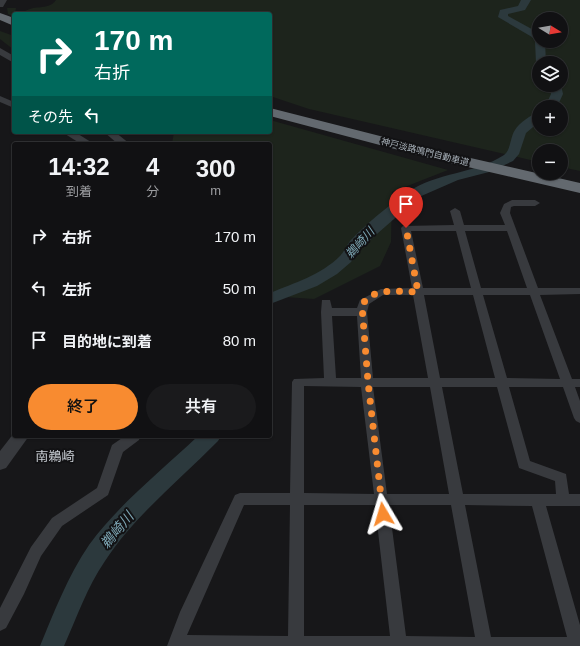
<!DOCTYPE html>
<html lang="ja">
<meta charset="utf-8">
<style>
:root{--surface:#111113;--page:#1a1a1c;--text:#f1f3f6;--muted:#9c9da0;--line:#303133;--accent:#f88b30}
body{margin:0;font-family:Arial,"Noto Sans JP",sans-serif;background:var(--page);color:var(--text);height:100vh;display:flex;flex-direction:column;font-size:15px;white-space:nowrap}
*{box-sizing:border-box;margin:0}
p{font-size:13px;color:var(--muted)}
.icon{flex:none;width:22px;height:22px;fill:none;stroke:currentColor;stroke-width:2;stroke-linecap:round;stroke-linejoin:round}
.map{position:relative;flex:1;overflow:hidden}
.panel{position:absolute;left:12px;top:142px;width:260px;height:296px;display:flex;flex-direction:column;background:var(--surface);border-radius:4px;box-shadow:0 1px 3px #0004,0 0 0 1px var(--line)}
.panel>*{flex:none}
.hud{position:absolute;left:12px;top:12px;width:260px;height:122px;border-radius:4px;box-shadow:0 1px 3px #0004,0 0 0 1px var(--line);background:#00695c;color:#fff;overflow:hidden}
.needle{width:26px;rotate:101deg}
.buttons{position:absolute;left:532px;top:12px;display:grid;gap:8px}
.buttons a{display:grid;place-items:center;width:36px;height:36px;border-radius:50%;background:var(--surface);box-shadow:0 1px 3px #0004,0 0 0 1px var(--line);font-size:20px}
.pin{position:absolute;display:grid;place-items:center;width:34px;height:34px;color:#fff;margin:-41px -17px;border-radius:50% 50% 50% 0;rotate:-45deg;box-shadow:0 0 4px #0007}
.pin .icon{rotate:45deg}
.me{position:absolute;width:44px;margin:-22px;rotate:353deg;stroke-linejoin:round;filter:drop-shadow(0 0 3px #0008)}
.turn{display:flex;align-items:center;gap:14px;height:84px;padding:0 16px;font-size:18px}
.turn .icon{width:52px;height:52px;stroke-width:2.5}
.turn b{display:block;font-size:28px;line-height:34px}
.then{display:flex;align-items:center;height:38px;padding:0 16px;background:#0003;gap:8px;font-size:15px}
.eta{display:flex;justify-content:space-evenly;align-items:center;height:68px;text-align:center}
.eta b{font-size:24px;font-weight:600;line-height:28px}
.button{display:flex;gap:8px;margin-top:auto;padding:8px 16px}
.button a{flex:1;height:46px;border-radius:24px;background:var(--accent);color:#111;font-size:16px;font-weight:600;line-height:46px;text-align:center}
.button a+a{background:var(--page);color:var(--text)}
ul{padding:0;list-style:none}
li{display:flex;align-items:center;gap:12px;height:52px;padding:0 16px}
li div{flex:1}
li b{display:block;font-size:15px}
li em{font-style:normal}
.map>svg:first-child{display:block}
.green{fill:#1d241c;fill-rule:evenodd}
.lines{fill:none;stroke-linecap:round;stroke-linejoin:round}
.river{fill:#2c393d;fill-rule:evenodd}
.minor{fill:#383a3e;fill-rule:evenodd}
.tertiary{fill:#383a3e;fill-rule:evenodd}
.motorway{fill:#63696f;fill-rule:evenodd}
.route{stroke:#f88b30;stroke-width:7;stroke-dasharray:0 12.6}
.labels{text-anchor:middle;stroke-width:4;stroke-linejoin:round;paint-order:stroke}
.far-street-label{font-size:9px;fill:#a8b1b9;stroke:#121214}
.water-label{font-size:12px;font-style:italic;fill:#7ea7b5;stroke:#121214}
.quarter-label{font-size:13px;fill:#cacfd5;stroke:#121214}
.near-water-label{font-size:14px;font-style:italic;fill:#7ea7b5;stroke:#121214}
</style>
<div class="map">
<svg width="580" height="646" viewBox="0 0 580 646">
<rect width="100%" height="100%" fill="#171719"/>
<g class="green">
<path d="M 56,0 L 580,0 L 580,171 L 561,167 L 561,151 L 539,151 L 539,162 L 309,109 L 270,96 L 270,14 L 14,14 L 14,17 L 8,14 L 7,8 L 16,8 L 15,13 C 22,13 24,11 30,9 C 39,6 50,9 56,0 ZM 539,19 L 561,19 L 561,41 L 539,41 ZM 539,63 L 561,63 L 561,85 L 539,85 ZM 539,107 L 561,107 L 561,129 L 539,129 Z"/>
<polygon points="0,31 14,36 14,50 0,39"/>
<polygon points="270,120 448,170 392,192 391,242 380,266 314,299 270,296 270,144 172,144 174,132 270,132"/>
</g>
<g class="lines">
<g class="river">
<polygon points="521,0 531,0 525,10 508,14 508,16 539,33 539,41 545,41 546,63 539,63 539,66 536,63 535,41 532,37 498,17 500,10 518,6"/>
<polygon points="549,85 561,85 563,94 557,107 545,107 551,94"/>
<path d="M 539,112 L 539,122 L 526,133 L 519,154 L 513,161 L 489,172 L 458,180 L 419,197 L 361,248 L 351,262 L 337,274 L 317,286 L 270,304 L 270,293 C 294,283 321,275 340,256 C 344,252 346,246 350,241 C 367,223 388,206 408,192 C 437,172 475,174 504,155 C 511,150 510,137 515,130 C 519,123 532,114 539,112 Z"/>
<path d="M 198,436 L 221,436 L 218,441 C 180,480 135,515 105,561 C 87,587 77,617 64,646 L 40,646 C 54,612 68,576 89,545 C 119,504 161,471 198,436 Z"/>
</g>
<g class="minor">
<path d="M 512,200 L 535,200 L 540,203 L 535,206 L 514,206 L 511,207 L 510,213 L 538,288 L 580,288 L 580,294 L 540,295 L 572,379 L 580,379 L 580,387 L 575,387 L 580,401 L 580,423 L 576,421 L 574,418 L 563,387 L 509,387 L 530,461 L 566,474 L 569,494 L 580,494 L 580,506 L 546,506 L 580,625 L 580,646 L 167,646 L 180,612 L 235,495 L 240,493 L 290,493 L 292,382 L 294,379 L 324,378 L 321,312 L 322,300 L 330,300 L 332,308 L 357,308 L 360,300 L 381,289 L 412,288 L 401,228 L 403,226 L 454,225 L 450,211 L 455,208 L 460,211 L 464,225 L 505,225 L 500,213 L 504,204 ZM 411,231 L 456,231 L 471,288 L 423,288 ZM 465,231 L 507,231 L 527,288 L 481,288 ZM 383,295 L 413,295 L 428,378 L 373,378 L 367,312 L 369,304 ZM 424,295 L 473,295 L 495,378 L 440,378 ZM 483,295 L 530,295 L 560,379 L 507,378 ZM 332,316 L 357,316 L 361,378 L 336,378 ZM 304,386 L 361,387 L 374,494 L 304,493 ZM 373,387 L 430,387 L 449,494 L 387,494 ZM 442,387 L 497,387 L 519,468 L 555,481 L 556,494 L 463,494 ZM 244,505 L 290,505 L 288,636 L 187,635 ZM 304,505 L 375,505 L 390,636 L 304,636 ZM 389,505 L 451,505 L 475,637 L 406,636 ZM 465,505 L 532,506 L 567,637 L 491,637 Z"/>
<polygon points="125,436 140,436 139,440 123,452 108,495 62,526 41,556 24,594 6,628 0,631 0,608 31,547 52,518 97,488 112,445"/>
</g>
<g class="tertiary">
<polygon points="0,0 7,0 3,7 0,7"/>
<polygon points="0,48 14,56 14,63 0,55"/>
<polygon points="0,96 14,102 14,108 0,102"/>
<polygon points="62,132 75,132 94,144 81,144"/>
<polygon points="104,132 115,132 130,144 118,144"/>
<polygon points="14,433 14,436 29,436 6,468 0,470 0,451"/>
</g>
<g class="motorway">
<polygon points="0,13 14,18 14,26 0,20"/>
<polygon points="270,108 431,149 580,183 580,193 429,158 270,116"/>
</g>
</g>
<g class="lines">
<path class="route" d="M 383,514 L 368,382 L 362,306 C 370,286 401,292 418,292 L 406,228"/>
</g>
<g class="labels">
<g class="far-street-label">
<text transform="translate(425 152) rotate(14)" y="3">神戸淡路鳴門自動車道</text>
</g>
<g class="water-label">
<text transform="translate(360 243) rotate(-48)" y="4">鵜崎川</text>
</g>
<g class="quarter-label">
<text x="55" y="461">南鵜崎</text>
</g>
<g class="near-water-label">
<text transform="translate(117 530) rotate(-50)" y="5">鵜崎川</text>
</g>
</g>
</svg>
<div class="buttons">
<a><svg class="needle" viewBox="-14 -14 28 28"><path d="M0-13l5 13h-10z" fill="#e53935"/><path d="M0 13l5-13h-10z" fill="#9c9da0"/></svg></a>
<a><svg class="icon" aria-label="layers" viewBox="0 0 24 24"><path d="M12 4l9 5-9 5-9-5zM3 14l9 5 9-5"/></svg></a>
<a>+</a>
<a>−</a>
</div>
<div class="pin" style="left:406px;top:228px;background:#d93025"><svg class="icon" aria-label="arrive" viewBox="0 0 24 24"><path d="M6 21V4h12l-3 4 3 4H6"/></svg></div>
<svg class="me" style="left:383px;top:514px" viewBox="-20 -20 40 40"><path d="M0-17L14 15 0 8-14 15z" fill="#f88b30" stroke="#fff" stroke-width="4"/></svg>
<div class="hud">
<div class="turn"><svg class="icon" aria-label="right" viewBox="0 0 24 24"><path d="M7 20v-9h11M14 6l5 5-5 5"/></svg><div><b>170 m</b>右折</div></div>
<div class="then">その先<svg class="icon" aria-label="left" viewBox="0 0 24 24"><path d="M17 20v-9H6M10 6l-5 5 5 5"/></svg></div>
</div>
<section class="panel">
<div class="eta">
<div><b>14:32</b><p>到着</p></div>
<div><b>4</b><p>分</p></div>
<div><b>300</b><p>m</p></div>
</div>
<ul>
<li><svg class="icon" aria-label="right" viewBox="0 0 24 24"><path d="M7 20v-9h11M14 6l5 5-5 5"/></svg><div><b>右折</b></div><em>170 m</em></li>
<li><svg class="icon" aria-label="left" viewBox="0 0 24 24"><path d="M17 20v-9H6M10 6l-5 5 5 5"/></svg><div><b>左折</b></div><em>50 m</em></li>
<li><svg class="icon" aria-label="arrive" viewBox="0 0 24 24"><path d="M6 21V4h12l-3 4 3 4H6"/></svg><div><b>目的地に到着</b></div><em>80 m</em></li>
</ul>
<div class="button"><a>終了</a><a>共有</a></div>
</section>
</div>
